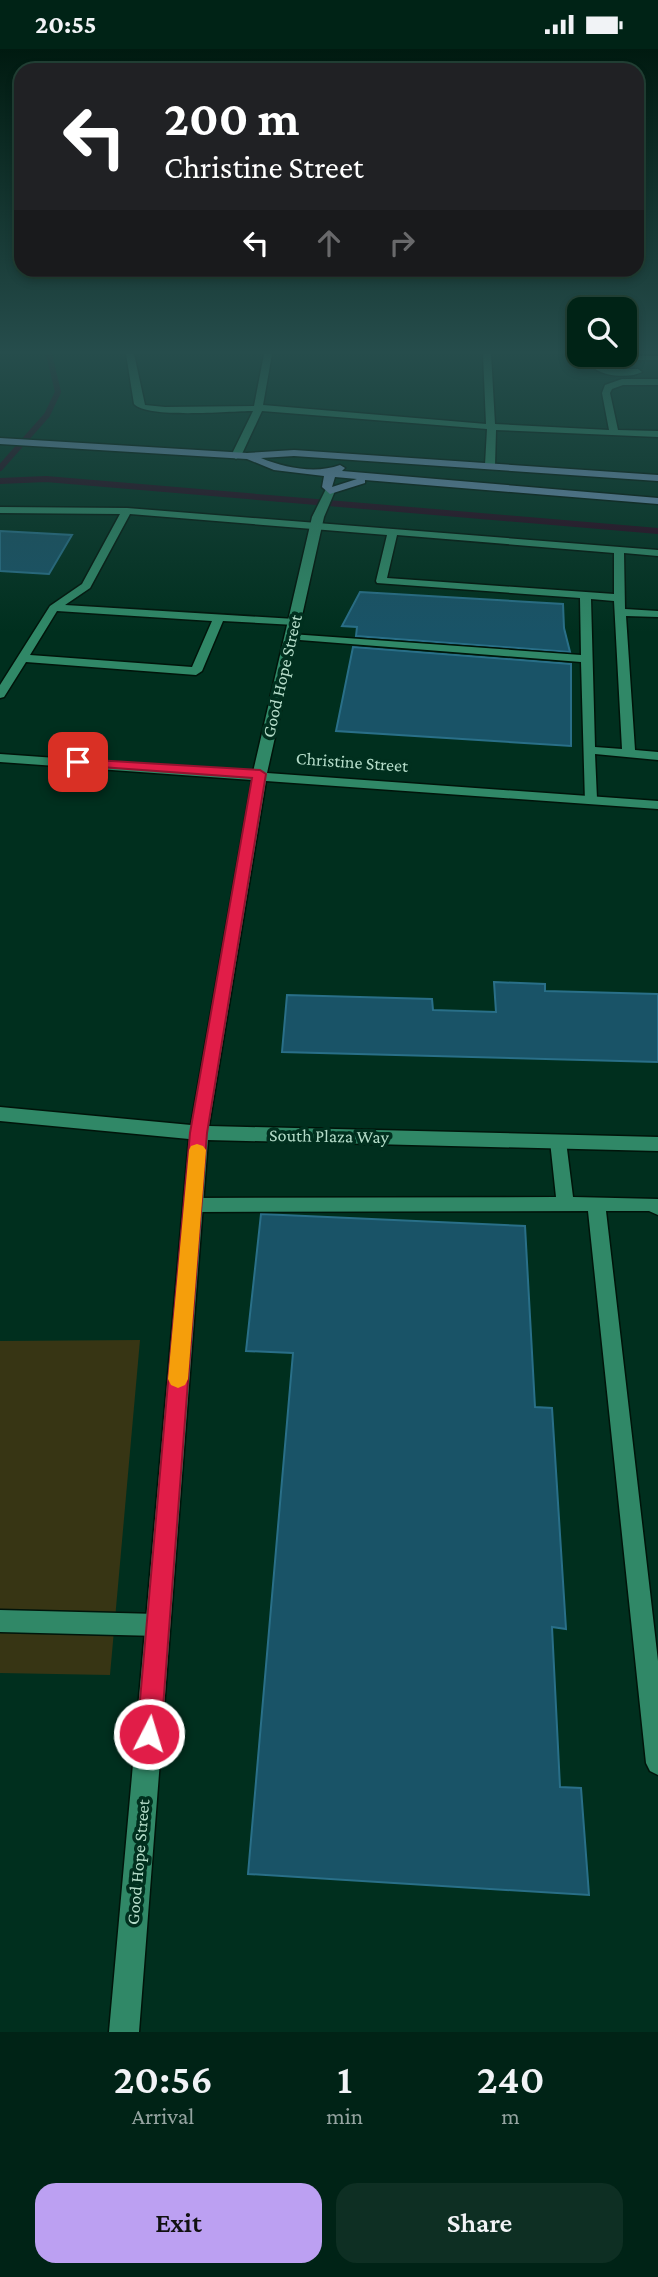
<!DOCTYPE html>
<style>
:root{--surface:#002316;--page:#0e2f23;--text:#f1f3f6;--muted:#95a4a1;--line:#224035;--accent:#bca0f2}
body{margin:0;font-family:"Crimson Pro",serif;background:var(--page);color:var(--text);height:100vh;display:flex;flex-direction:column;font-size:26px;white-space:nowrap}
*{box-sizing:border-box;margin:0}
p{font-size:23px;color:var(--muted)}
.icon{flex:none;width:38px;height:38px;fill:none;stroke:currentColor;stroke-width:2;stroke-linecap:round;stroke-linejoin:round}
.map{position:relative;height:1983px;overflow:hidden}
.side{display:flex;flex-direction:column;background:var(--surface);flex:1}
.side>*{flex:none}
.guide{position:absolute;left:14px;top:14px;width:630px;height:214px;border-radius:21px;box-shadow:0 4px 10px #0003,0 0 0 2px var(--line);background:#202124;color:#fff;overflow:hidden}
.fabs{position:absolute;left:567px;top:248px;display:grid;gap:14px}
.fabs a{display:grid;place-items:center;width:70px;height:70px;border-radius:14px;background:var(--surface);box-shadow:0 4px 10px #0003,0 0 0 2px var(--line);font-size:35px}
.pin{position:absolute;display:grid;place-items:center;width:60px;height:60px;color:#fff;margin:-30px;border-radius:14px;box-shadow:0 4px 10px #0006}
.me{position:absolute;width:77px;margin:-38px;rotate:5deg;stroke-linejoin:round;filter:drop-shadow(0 0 5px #0008)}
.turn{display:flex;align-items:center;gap:24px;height:147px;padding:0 35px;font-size:32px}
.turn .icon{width:91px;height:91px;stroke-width:2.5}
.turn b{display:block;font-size:49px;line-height:60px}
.lanes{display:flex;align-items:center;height:66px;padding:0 35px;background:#0003;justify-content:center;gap:35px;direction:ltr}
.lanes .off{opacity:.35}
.eta{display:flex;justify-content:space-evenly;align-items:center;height:119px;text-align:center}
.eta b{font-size:42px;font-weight:600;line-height:49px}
.action{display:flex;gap:14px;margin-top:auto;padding:14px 35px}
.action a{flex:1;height:80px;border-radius:21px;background:var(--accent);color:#111;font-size:28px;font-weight:600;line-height:80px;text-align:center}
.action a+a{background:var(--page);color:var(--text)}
.status{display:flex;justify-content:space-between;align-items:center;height:49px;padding:0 35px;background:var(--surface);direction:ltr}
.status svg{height:19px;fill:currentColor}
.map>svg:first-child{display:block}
.green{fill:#373514}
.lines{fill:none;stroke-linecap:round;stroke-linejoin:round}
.stream{stroke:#2a061d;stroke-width:6}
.building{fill:#195367;stroke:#296f88;stroke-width:2}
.service-casing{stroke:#00140a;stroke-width:3}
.minor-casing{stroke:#00140a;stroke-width:3}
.primary-casing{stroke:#00140a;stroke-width:3}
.service{fill:#308867;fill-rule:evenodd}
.minor{fill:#308867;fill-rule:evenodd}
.primary{fill:#7192b8;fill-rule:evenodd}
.route{fill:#e11d48;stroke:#92132f;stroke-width:2}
.slow{fill:#f59e0b}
.labels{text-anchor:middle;stroke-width:7;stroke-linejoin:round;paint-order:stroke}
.street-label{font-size:18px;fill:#b4dcc9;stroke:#002f1e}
</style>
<div class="status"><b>20:55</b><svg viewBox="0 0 49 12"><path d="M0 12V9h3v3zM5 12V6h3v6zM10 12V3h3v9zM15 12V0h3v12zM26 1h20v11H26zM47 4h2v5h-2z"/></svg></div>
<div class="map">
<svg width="658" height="1983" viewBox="0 0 658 1983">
<rect width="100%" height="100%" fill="#002f1e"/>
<polygon class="green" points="140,1291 110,1626 0,1624 0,1292"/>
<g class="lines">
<g class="stream">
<polyline points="0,419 47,366 58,343 49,305"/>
<polyline points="0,432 46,430 658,482"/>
</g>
</g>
<g class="building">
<polygon points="0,482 72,486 49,525 0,522"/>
<polygon points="360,543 563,555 564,579 570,603 356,587 357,578 342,577"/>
<polygon points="353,598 571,615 571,697 336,682"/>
<polygon points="494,933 545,935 545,942 658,945 658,1013 282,1003 287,946 432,950 433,961 496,963"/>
<polygon points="261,1165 525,1177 535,1358 552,1359 566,1580 552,1578 560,1738 581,1739 589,1846 248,1825 293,1304 246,1302"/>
</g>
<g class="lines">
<g class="service-casing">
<g id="service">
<path d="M 126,305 L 134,305 L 145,356 L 165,358 L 254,357 L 264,305 L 272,305 L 263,356 L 486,375 L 483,305 L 491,305 L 495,375 L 609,381 L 602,344 L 605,336 L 622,330 L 658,330 L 658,336 L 623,336 L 612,340 L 610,344 L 618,381 L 658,382 L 658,388 L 496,381 L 495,416 L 490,419 L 485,416 L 487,380 L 262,362 L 241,407 L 236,410 L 231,407 L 253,362 C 230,362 148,370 134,355 Z"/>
<path d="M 588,306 L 658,307 L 658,311 L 598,311 L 607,320 L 638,320 L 642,323 C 630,329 608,328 595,320 Z"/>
<path d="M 0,458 L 127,459 L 658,501 L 658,507 L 624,504 L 625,560 L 658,562 L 658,568 L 626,567 L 635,701 L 658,703 L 658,711 L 595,705 L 597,750 L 590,754 L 585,753 L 581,613 L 287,590 L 287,586 L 291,585 L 581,606 L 580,549 L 377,534 L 376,532 L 387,486 L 130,465 L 90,539 L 65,556 L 295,570 L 301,573 L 295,576 L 223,572 L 202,622 L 196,626 L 26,613 L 4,648 L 0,649 L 0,636 L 50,557 L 82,535 L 120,465 L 0,464 ZM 397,486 L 614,504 L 614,545 L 387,529 ZM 591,550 L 614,552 L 622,700 L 595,698 ZM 57,562 L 212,572 L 192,618 L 30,606 Z"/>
<polygon points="558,1086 564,1087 566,1092 573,1148 658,1150 658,1166 649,1162 606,1162 658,1612 658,1726 650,1722 646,1714 588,1162 193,1163 187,1161 184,1156 187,1151 193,1149 556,1148 550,1092 552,1087"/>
<polygon points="0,1561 158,1565 166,1568 169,1576 166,1584 158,1587 0,1583"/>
</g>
</g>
<g class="minor-casing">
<polygon id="minor" points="326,440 335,442 324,468 267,724 658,752 658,760 266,732 209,1077 658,1088 658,1102 208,1091 139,1983 109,1983 189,1090 0,1072 0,1058 191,1076 252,731 0,713 0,705 253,723 312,468"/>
</g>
<g class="primary-casing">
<path id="primary" d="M 0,389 L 247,404 L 294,401 L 658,426 L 658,432 L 294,407 L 261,409 C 285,419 316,425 340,416 L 345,419 L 342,422 L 658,449 L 658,455 L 365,431 L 365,434 L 330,445 L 322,438 L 324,427 L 274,421 L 247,410 L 0,395 ZM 335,428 L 357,430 L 332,438 Z"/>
</g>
<use href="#service" class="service"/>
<use href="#minor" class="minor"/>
<use href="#primary" class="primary"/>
</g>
<linearGradient id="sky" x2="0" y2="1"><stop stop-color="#001a10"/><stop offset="0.52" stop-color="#264d4c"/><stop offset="1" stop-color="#264d4c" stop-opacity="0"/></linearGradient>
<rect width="658" height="583" fill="url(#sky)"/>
<polygon class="route" points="78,710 260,721 266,725 207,1084 161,1685 157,1693 149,1697 140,1693 137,1685 190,1084 252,729 73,716 71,713"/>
<polygon class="slow" points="197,1095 203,1097 206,1101 188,1330 185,1336 178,1339 171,1336 168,1330 189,1101 191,1097"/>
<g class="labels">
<g class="street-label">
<text transform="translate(282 627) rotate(-77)" y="6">Good Hope Street</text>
<text transform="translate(352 713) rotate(4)" y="6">Christine Street</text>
<text transform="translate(329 1087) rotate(1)" y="6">South Plaza Way</text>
<text transform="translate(138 1813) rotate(-85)" y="6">Good Hope Street</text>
</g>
</g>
</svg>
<div class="fabs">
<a><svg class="icon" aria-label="search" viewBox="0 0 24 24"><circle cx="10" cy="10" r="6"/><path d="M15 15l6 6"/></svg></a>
</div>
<div class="pin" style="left:78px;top:713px;background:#d93025"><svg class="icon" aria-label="arrive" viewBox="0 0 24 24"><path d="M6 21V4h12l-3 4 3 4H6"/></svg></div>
<svg class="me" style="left:149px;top:1685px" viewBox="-20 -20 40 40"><circle r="17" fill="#e11d48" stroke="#fff" stroke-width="3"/><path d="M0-11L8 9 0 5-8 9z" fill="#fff"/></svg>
<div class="guide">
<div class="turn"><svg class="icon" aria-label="left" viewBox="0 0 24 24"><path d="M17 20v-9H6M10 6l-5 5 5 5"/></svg><div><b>200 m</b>Christine Street</div></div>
<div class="lanes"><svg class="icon" aria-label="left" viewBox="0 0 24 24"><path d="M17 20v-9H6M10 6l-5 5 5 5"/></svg><svg class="icon off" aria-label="ahead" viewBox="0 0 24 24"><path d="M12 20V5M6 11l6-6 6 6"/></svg><svg class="icon off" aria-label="right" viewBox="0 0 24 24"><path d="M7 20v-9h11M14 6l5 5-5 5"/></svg></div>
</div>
</div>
<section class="side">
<div class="eta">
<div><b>20:56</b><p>Arrival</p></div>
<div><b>1</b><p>min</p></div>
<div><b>240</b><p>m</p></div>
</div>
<div class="action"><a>Exit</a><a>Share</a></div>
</section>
